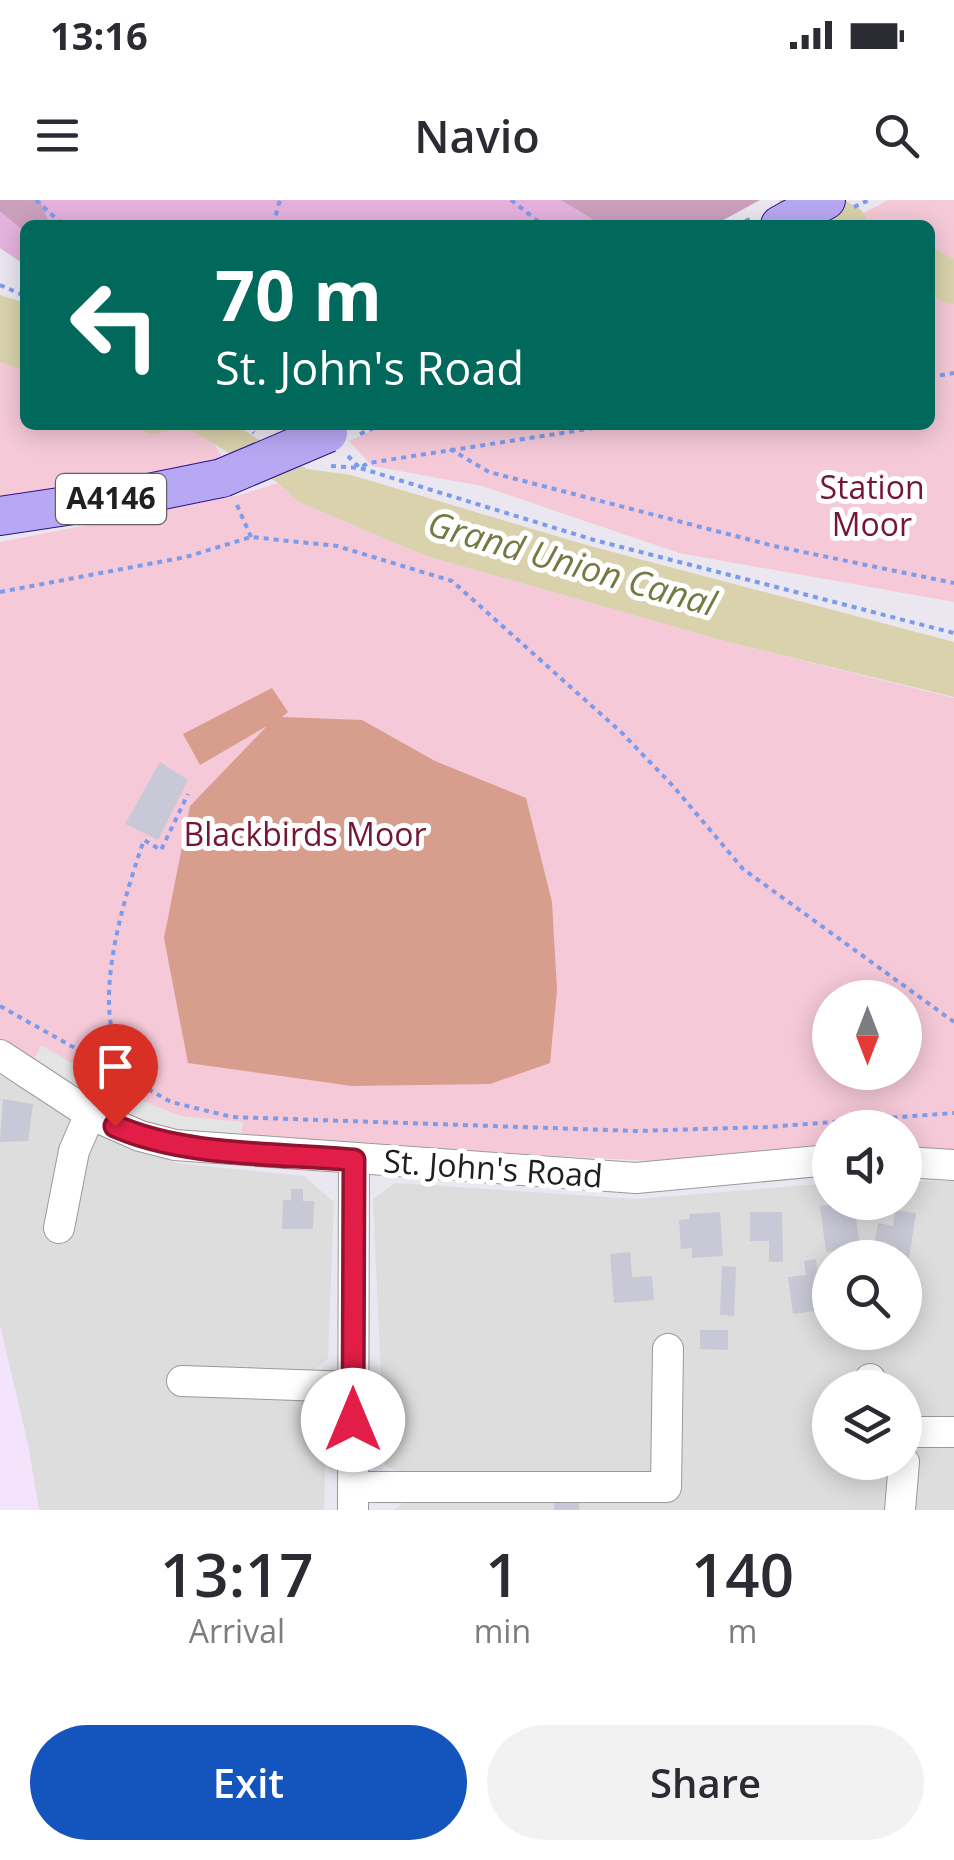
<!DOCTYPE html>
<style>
:root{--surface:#fff;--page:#f2f2f3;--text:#2b2b33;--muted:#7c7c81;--accent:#1355bd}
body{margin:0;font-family:"Open Sans",sans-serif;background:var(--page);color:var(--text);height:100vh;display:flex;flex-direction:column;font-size:38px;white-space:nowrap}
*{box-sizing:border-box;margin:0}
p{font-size:32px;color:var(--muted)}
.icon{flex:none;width:55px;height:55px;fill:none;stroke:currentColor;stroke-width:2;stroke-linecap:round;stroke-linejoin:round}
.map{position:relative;height:1310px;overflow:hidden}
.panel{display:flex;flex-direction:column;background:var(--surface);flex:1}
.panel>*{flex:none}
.guide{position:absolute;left:20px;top:20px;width:915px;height:210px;border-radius:15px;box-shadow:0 5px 25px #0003;background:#00695c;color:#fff;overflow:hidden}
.needle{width:65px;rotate:180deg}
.fabs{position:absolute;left:812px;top:780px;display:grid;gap:20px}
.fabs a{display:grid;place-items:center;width:110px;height:110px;border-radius:50%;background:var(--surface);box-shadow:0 5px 25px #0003;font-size:50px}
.pin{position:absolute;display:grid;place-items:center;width:85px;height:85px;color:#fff;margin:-102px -42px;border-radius:50% 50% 50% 0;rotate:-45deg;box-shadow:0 0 10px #0007}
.pin .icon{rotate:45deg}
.me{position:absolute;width:110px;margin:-55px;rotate:0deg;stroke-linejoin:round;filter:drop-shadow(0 0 8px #0008)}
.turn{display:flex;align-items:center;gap:35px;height:210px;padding:0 30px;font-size:45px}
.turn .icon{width:130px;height:130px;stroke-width:2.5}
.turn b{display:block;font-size:70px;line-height:85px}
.eta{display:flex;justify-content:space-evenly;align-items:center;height:170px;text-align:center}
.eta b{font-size:60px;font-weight:600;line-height:70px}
.cta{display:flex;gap:20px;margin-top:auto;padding:20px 30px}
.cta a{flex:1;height:115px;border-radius:60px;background:var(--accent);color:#fff;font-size:40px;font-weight:600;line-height:115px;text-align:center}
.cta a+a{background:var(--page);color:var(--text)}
.status{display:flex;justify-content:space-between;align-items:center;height:70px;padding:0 50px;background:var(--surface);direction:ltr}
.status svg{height:28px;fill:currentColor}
header{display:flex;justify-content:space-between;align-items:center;height:130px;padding:0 30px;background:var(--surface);font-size:45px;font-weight:600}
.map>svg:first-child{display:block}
.residential{fill:#ddddde;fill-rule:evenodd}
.education{fill:#f3e4fc}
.grass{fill:#e5b2de}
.forest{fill:#cba0bd}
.park{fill:#f5c9d7;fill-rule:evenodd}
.pitch{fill:#d79e8d}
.parking{fill:#e4e4e4}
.water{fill:#d9d2ac}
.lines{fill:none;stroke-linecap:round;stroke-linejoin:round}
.river{stroke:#d9d2ac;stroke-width:42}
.building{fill:#c9c8d6}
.minor-casing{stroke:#9a9a9a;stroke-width:32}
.major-casing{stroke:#320e8e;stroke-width:40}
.path{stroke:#7b9bed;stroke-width:4;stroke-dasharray:5 5;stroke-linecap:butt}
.minor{stroke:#fff;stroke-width:30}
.major{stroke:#b6a8f3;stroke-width:38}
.major-bridge-casing{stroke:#320e8e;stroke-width:40;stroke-linecap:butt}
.major-bridge{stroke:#b6a8f3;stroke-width:38}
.route-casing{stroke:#92132f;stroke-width:25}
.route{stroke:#e11d48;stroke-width:18}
.labels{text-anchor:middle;stroke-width:10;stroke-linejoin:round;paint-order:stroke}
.shield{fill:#fff;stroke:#636363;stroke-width:2.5}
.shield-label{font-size:30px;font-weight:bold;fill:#202020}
.park-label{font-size:32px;fill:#751633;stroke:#fff}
.street-label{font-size:32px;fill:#202020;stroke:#fff}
.water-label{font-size:35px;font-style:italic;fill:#747a41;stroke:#fff}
</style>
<div class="status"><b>13:16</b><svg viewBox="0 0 49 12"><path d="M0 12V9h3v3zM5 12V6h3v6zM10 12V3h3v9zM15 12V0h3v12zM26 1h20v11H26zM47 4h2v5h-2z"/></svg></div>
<header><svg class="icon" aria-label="menu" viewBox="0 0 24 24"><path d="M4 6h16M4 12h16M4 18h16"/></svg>Navio<svg class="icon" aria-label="search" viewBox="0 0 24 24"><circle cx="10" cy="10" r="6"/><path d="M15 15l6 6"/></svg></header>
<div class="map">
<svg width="954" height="1310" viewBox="0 0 954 1310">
<rect width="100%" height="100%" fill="#eae7f0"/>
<g class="residential">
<polygon points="0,876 140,936 175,963 304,976 334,1002 328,1159 313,1170 314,1197 327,1209 324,1310 39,1310 28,1245 0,1126"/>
<path d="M 905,981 L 954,981 L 954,1310 L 394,1310 L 405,1301 L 405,1274 L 385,1266 L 373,999 L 395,983 L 638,999 L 830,983 L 830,1002 L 905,1002 ZM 830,1058 L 905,1058 L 905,1132 L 830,1132 ZM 830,1188 L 905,1188 L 905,1262 L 830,1262 Z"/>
</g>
<polygon class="education" points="0,1126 28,1245 39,1310 0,1310"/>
<polygon class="grass" points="0,0 726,0 667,25 25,25 25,65 0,48"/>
<g class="forest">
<polygon points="0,0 40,0 50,25 25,25 25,32 0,11"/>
<polygon points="561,0 760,0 714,25 602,25"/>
</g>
<g class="park">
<polygon points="888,0 954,0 954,402 679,353 482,286 372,266 349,241 384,225 930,225 930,25 842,25"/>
<polygon points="0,162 25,171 25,225 131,225 152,234 172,230 193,231 213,241 226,265 0,302"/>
<path d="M 278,283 L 299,302 L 426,356 L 728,442 L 954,498 L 954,955 L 905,950 L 905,928 L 830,928 L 830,946 L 652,961 L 356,945 L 188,931 L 138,921 L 0,841 L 0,342 L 240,295 ZM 830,798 L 905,798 L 905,872 L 830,872 Z"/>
</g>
<polygon class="pitch" points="272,488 288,512 282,517 362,520 435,561 526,598 552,702 557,790 550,863 490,884 352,886 188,863 164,738 190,606 267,526 200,565 183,534"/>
<polygon class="parking" points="41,845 123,893 181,916 243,922 241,938 204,936 144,920 107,905 33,861"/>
<g class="water">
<polygon points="0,95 25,103 25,171 0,162"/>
<polygon points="131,225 235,225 307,269 351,275 590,346 954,442 954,497 728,442 426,356 299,302 278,283 193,231 172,230 152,235"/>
</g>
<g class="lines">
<g class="river">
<polyline points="800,0 846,25"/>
<polyline points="930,70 954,83"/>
</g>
</g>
<g class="building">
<polygon points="160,562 188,580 158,640 125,624"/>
<polygon points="3,899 33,904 28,941 0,942"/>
<polygon points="291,989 303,989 303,1001 314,1001 313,1029 282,1029 283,1000 291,1000"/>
<polygon points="840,1004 840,1012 855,1010 860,1048 826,1052 820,1006"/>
<polygon points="895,1010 916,1013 909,1058 873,1051 878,1023 893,1026"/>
<polygon points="720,1012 723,1056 692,1058 692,1048 681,1049 679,1020 690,1019 689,1014"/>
<polygon points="750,1012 782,1012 783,1062 769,1062 769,1041 750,1041"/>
<polygon points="630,1052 632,1077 652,1076 654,1100 614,1103 610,1054"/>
<polygon points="816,1059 822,1110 793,1114 788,1077 806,1075 804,1061"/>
<polygon points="722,1066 736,1067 734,1116 720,1115"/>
<polygon points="700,1130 728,1130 728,1150 700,1149"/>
<rect x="554" y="1300" width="25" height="10"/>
</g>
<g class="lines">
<g class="minor-casing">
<g id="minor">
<polyline points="0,855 90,914 140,936 175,945 636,978 830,960"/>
<polyline points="905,962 954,965"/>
<polyline points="59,1028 74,951 90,914"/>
<polyline points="870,1179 876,1188"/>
<polyline points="182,1181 353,1187"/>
<polyline points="907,1232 954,1232"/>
<polyline points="353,1287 666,1287 668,1149"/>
<polyline points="353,1310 354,959"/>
<polyline points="900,1310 904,1262"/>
</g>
</g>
<g class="major-casing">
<g id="major">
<polyline points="780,25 826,0"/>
<polyline points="0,316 133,296 222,278"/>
</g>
</g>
<g class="path">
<polyline points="36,0 63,25"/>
<polyline points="511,0 543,25"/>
<polyline points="854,7 869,0"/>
<polyline points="273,25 280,0"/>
<polyline points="736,25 750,19"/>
<polyline points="0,85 25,96"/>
<polyline points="930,177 954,173"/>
<polyline points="246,225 254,233"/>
<polyline points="360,234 380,225"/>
<polyline points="450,249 489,272 774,346 954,383"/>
<polyline points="348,256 360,268 368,263 614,225"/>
<polyline points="331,266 360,268 594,340 954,433"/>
<polyline points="237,305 251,337"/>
<polyline points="0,392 186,357 251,337 337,346 452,381 621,532 673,586 743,669 954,822"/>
<polyline points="0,806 171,902 232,917 636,931 767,927 954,913"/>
<path d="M 131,881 C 128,862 116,848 112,830 C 100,777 126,691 144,640 L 161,650 L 188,594"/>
</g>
<use href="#minor" class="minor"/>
<use href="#major" class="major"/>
<g class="major-bridge-casing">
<polyline id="major-bridge" points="222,278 328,233"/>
</g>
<use href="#major-bridge" class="major-bridge"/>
</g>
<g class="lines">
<g class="route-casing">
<path id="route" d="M 115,926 C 185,957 278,953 354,960 L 353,1220"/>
</g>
<use href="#route" class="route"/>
</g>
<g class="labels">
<rect class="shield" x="56" y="274" width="110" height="50" rx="8"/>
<g class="shield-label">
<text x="111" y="309">A4146</text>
</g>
<g class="park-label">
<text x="872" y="299">Station<tspan x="872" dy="37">Moor</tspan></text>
<text x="305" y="646">Blackbirds Moor</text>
</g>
<g class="street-label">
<text transform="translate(493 969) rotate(4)" y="11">St. John's Road</text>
</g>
<g class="water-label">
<text transform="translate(572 364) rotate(16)" y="12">Grand Union Canal</text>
</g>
</g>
</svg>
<div class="fabs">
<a><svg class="needle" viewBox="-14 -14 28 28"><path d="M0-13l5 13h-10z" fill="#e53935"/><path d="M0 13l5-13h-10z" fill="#7c7c81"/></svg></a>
<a><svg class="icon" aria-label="sound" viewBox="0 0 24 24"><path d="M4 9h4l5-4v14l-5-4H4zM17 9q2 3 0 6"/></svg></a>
<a><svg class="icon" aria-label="search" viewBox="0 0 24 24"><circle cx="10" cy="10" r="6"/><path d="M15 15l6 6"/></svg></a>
<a><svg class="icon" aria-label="layers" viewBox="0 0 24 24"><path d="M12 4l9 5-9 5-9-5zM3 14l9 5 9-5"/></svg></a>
</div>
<div class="pin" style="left:115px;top:926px;background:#d93025"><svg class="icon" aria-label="arrive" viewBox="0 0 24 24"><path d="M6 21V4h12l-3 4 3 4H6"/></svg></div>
<svg class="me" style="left:353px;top:1220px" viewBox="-20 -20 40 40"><circle r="19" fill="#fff"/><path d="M0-13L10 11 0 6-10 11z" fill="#e11d48"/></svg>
<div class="guide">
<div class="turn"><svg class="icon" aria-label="left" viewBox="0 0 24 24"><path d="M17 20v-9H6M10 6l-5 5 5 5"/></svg><div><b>70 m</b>St. John's Road</div></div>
</div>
</div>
<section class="panel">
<div class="eta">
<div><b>13:17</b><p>Arrival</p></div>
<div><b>1</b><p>min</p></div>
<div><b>140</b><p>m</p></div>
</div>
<div class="cta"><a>Exit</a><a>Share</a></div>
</section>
